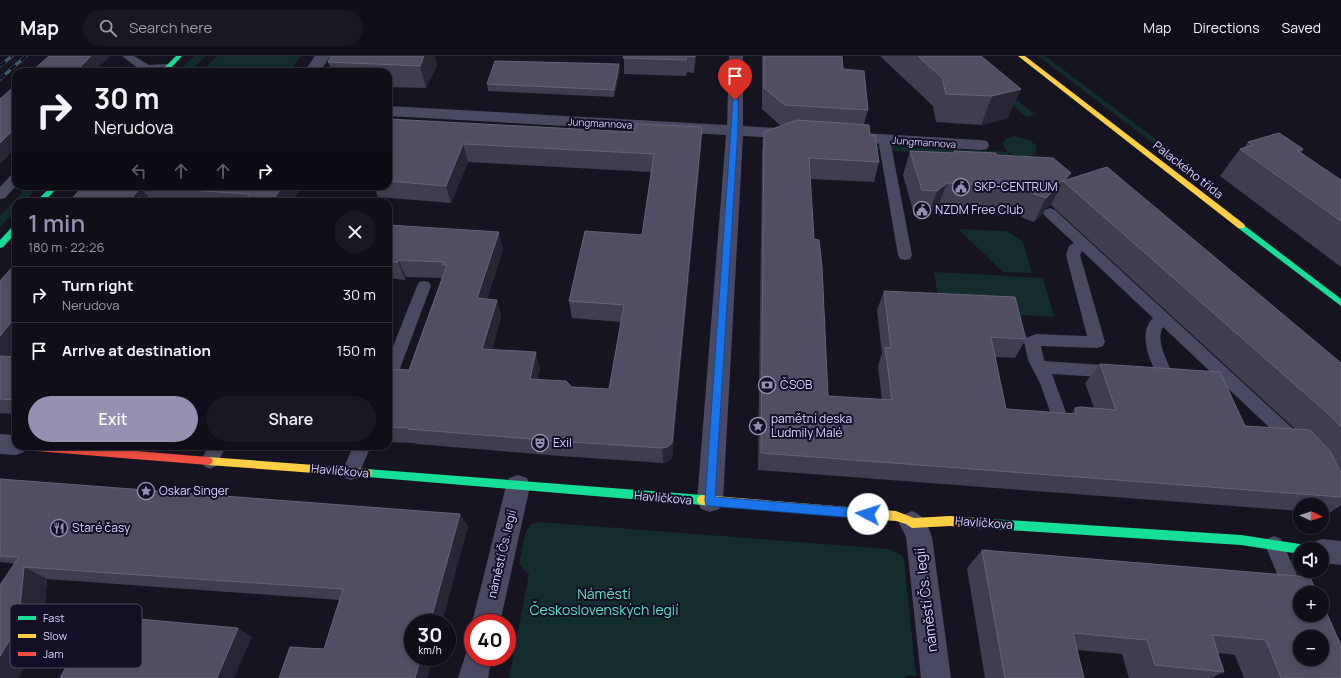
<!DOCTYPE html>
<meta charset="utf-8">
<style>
:root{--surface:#100f19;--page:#191822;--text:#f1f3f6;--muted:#9c9ca2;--line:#302f38;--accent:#9591b1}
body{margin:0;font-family:Manrope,sans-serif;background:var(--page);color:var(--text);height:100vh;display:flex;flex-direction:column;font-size:15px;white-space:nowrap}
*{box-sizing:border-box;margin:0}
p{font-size:13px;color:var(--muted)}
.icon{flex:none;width:22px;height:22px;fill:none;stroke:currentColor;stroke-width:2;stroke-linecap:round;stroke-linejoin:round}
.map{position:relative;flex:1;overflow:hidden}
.side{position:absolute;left:12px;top:142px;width:380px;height:252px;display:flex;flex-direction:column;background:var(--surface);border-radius:12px;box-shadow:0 2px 6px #0003,0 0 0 1px var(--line)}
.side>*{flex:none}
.hud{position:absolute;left:12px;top:12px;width:380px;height:122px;border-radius:12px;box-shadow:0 2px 6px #0003,0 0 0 1px var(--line);background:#100f19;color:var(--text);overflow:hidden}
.needle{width:26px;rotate:94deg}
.fabs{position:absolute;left:1293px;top:442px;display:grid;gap:8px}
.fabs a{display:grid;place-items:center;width:36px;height:36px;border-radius:50%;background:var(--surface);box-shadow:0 2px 6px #0003,0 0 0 1px var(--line);font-size:20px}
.speed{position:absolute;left:404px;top:558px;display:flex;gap:8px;font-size:20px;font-weight:700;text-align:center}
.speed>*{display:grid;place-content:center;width:52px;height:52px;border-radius:50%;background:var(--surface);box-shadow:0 2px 6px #0003,0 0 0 1px var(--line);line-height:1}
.speed small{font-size:10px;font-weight:400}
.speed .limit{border:6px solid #d22;background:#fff;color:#111}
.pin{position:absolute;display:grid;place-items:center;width:34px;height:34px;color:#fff;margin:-41px -17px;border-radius:50% 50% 50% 0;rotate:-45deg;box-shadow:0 0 4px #0007}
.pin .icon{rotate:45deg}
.me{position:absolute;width:44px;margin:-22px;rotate:275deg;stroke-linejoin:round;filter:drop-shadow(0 0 3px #0008)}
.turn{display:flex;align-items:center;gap:14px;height:84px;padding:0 16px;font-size:18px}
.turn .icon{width:52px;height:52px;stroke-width:2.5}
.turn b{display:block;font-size:28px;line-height:34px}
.lanes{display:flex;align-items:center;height:38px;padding:0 16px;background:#0003;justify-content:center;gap:20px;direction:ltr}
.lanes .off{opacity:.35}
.round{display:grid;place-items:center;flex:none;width:42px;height:42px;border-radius:21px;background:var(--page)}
.headline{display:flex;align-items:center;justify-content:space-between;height:68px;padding:0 16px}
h1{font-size:24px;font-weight:600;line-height:30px;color:var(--accent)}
.cta{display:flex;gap:8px;margin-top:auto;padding:8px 16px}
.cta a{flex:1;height:46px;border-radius:24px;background:var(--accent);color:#fff;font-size:16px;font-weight:600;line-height:46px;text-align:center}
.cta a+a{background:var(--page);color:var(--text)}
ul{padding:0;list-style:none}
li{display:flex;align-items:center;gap:12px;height:56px;padding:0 16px;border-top:1px solid var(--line)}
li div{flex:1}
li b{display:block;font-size:15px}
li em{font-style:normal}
header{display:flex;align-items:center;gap:24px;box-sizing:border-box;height:56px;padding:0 20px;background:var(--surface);border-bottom:1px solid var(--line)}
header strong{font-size:19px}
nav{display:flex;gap:22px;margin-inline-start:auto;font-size:14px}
.search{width:280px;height:36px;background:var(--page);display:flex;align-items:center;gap:10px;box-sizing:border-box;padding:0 14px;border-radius:22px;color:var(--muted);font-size:15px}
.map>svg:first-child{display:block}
.green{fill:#132c2d}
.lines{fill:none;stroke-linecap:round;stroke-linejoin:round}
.lane{fill:#4a4962;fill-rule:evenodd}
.street{fill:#4a4962;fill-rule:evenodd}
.fast{fill:#16e098;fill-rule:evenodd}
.slow{fill:#ffcf43;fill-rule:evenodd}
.jam{fill:#f24e42;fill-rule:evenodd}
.rail-casing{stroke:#43596b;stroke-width:3.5}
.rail{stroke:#130f26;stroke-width:2.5;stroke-dasharray:7;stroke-linecap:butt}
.wall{fill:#403d50}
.shaded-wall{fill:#282635}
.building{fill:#504e63;stroke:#66637b;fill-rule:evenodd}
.route{fill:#1a73e8;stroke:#114b97}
.labels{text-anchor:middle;stroke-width:4;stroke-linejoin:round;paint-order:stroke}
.far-street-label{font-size:10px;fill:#d9d4ff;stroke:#130f26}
.street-label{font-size:12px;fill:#d9d4ff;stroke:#130f26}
.poi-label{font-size:12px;fill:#d9d4ff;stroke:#130f26;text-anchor:start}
.near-park-label{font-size:14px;fill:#5fe0c0;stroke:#130f26}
.near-street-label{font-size:14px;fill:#d9d4ff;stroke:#130f26}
.key{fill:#130f26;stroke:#4e4a67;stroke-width:1}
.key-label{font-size:11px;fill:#d9d4ff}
</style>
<header>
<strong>Map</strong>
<div class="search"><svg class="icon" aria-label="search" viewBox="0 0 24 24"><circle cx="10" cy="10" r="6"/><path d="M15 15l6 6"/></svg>Search here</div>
<nav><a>Map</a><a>Directions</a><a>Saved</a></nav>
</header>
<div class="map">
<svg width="1341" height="622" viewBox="0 0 1341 622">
<rect width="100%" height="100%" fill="#161421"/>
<g class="green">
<polygon points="194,0 205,0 189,16 178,16"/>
<polygon points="217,0 301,0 289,16 202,16"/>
<polygon points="954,0 965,0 1035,59 1026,61"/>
<polygon points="1038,0 1045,0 1185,105 1179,107"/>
<path d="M 1014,80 L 1030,84 L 1036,90 L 1036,97 C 1028,104 1017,101 1008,96 L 1009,101 L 762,88 L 762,83 L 1007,96 C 1001,87 1003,82 1014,80 Z"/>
<polygon points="28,130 39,130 24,146 16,146 16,154 0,171 0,160"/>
<polygon points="958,173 1006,175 1023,185 1032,217 1003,216"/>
<polygon points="934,216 1043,222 1054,261 940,254"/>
<polygon points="539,466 889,493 901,499 904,503 916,620 907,619 905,622 509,622 529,518 519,508 525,478 530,469"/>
</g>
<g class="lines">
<g class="lane">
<polygon points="122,0 134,0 149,9 168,8 174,11 168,14 134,16 139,13"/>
<polygon points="884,79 888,80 890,83 912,199 910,203 905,204 900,203 898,199 878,83 880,80"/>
<polygon points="16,118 16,130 5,142 0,143 0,131 11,119"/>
<path d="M 1050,152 L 1055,154 L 1303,382 L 1306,387 L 1303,392 L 1297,394 L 1291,392 L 1163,271 C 1156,283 1165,300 1170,312 L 1186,314 L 1188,319 L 1186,324 L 1180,325 L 1159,323 C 1150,305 1137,278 1153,262 L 1082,195 L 1080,199 L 1105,286 L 1103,290 L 1097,292 L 1041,290 L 1044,304 L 1045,305 L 1117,310 L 1123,311 L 1125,316 L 1123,321 L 1117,322 L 1052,318 L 1068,362 L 1066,367 L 1060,369 L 1054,367 L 1040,327 L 1028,304 L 1024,286 L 1026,282 L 1036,278 L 1087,280 L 1066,199 L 1069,190 L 1074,187 L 1045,160 L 1043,157 L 1045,154 Z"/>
<polygon points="424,225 429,226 431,230 396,323 394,328 388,330 388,303 417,230 419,226"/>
<polygon points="208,390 226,390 216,410 210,413 204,410 201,405"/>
<polygon points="353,390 371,390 357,422 351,424 345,422 342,416"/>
<polygon points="1274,480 1281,483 1305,537 1300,537 1300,559 1293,556 1265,489 1267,483"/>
</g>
<g class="street">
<polygon points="315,0 330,0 320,16 304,16"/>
<polygon points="729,0 743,0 743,70 794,73 800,74 802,78 800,82 794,83 743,80 723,445 719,453 710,456 701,453 697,445 726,79 388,60 388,50 727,69"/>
<polygon points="846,76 981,84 987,85 989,89 987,93 981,94 840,85 838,81 840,77"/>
<polygon points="0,378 16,379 16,390 27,390 24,396 16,399 0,398"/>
<polygon points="518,419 527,422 530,430 500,567 473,567 473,569 472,567 506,430 509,422"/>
<path d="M 912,455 C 926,461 927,467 932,481 L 951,622 L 921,622 L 906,481 L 899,467 L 903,459 Z"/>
<polygon points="1322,483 1341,485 1341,509 1322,507 1322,493 1310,493 1313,486"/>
<polygon points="473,589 473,601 492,601 488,622 458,622 468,591"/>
</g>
<g class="fast">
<polygon points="176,0 182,0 167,16 160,16"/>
<polygon points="51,130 59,130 44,146 36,146"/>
<polygon points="1241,167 1341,243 1341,250 1238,172 1237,170 1238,168"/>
<polygon points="16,169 16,177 3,191 0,192 0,184 13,170"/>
<polygon points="367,413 702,439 706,441 707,444 706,447 702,449 367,421 363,420 362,417 363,414"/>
<polygon points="977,462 1241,479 1300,488 1304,489 1305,493 1300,493 1300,498 1241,489 977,472 973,470 972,467 973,464"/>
</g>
<g class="slow">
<polygon points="1018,0 1025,0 1244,168 1245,170 1244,172 1238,172"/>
<polygon points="208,401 367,413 371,414 372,417 371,420 367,421 208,409 205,408 203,405 205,402"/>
<polygon points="702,439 896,455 914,462 950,460 977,462 981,464 982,467 981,470 977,472 950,470 912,472 906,468 896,465 702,449 698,447 697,444 698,441"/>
</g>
<polygon class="jam" points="19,390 76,390 208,401 211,402 213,405 211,408 208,409 24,394 21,393"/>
<g class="rail-casing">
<g id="rail">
<polyline points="0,10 12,0"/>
<polyline points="0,23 26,0"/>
</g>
</g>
<use href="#rail" class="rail"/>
</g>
<g class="wall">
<polygon points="331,0 435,0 437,9 426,32 388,31 388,16 332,16 328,6"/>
<polygon points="624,0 696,0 694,17 687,16 686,20 624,18"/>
<polygon points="762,0 842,0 843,13 868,54 864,68 870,79 879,106 874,126 810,123 814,183 828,340 882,344 878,310 882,297 877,254 884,235 1026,283 1015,302 995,301 1006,353 1071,358 1075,352 1094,352 1085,327 1100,308 1245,370 1295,373 1051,149 1044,153 1042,158 1034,166 1023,162 1014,155 938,151 928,158 914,158 903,119 910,95 954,97 954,95 996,99 1068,124 1341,307 1341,449 1328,458 1322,457 1322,449 1300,449 1300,455 758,414 762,96 764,76 781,70 762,53"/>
<polygon points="880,0 981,0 1008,62 981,69 936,66 933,50"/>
<polygon points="620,15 614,41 488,35 487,28"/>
<polygon points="388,63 701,89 672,402 667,406 663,407 560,400 416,388 415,387 388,386 388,313 409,314 442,222 406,221 405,224 388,222 388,169 503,193 487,243 497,244 501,261 492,293 540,312 537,323 572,331 609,333 621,266 572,262 569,245 642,179 651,116 468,106 451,147 378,141 374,130 388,130"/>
<polygon points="1248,86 1303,93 1301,97 1341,124 1341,211 1220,120 1240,93 1244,92"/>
<polygon points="83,130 302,130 292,146 69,146"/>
<polygon points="16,207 16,300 15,301 16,301 16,358 0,357 0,225"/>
<polygon points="0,423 460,458 468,471 413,601 433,601 427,622 279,622 324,593 340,544 47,523 44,560 53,564 18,622 0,622 14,508 11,507 0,506"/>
<polygon points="982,494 1310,521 1341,622 1244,622 1235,599 1218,597 1224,616 1211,622 1129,622 1122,598 1077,594 1084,622 985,622 967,512"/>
</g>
<g class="shaded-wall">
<polygon points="91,0 110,0 94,16 77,16 79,12"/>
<polygon points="424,0 435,0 437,9 426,32 420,10"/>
<polygon points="695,0 696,0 694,17 695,1"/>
<polygon points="619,8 620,15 614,41 614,34"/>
<polygon points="1021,33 1008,62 981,69 992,40"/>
<polygon points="16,71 16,92 0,108 0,87"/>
<polygon points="702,71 701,89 672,402 667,406 663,407 662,392"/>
<polygon points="463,88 468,106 451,147 446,130"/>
<polygon points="1071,117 1066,127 1063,125"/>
<polygon points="1063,125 1051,149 1044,153 1042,158 1034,166 1046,142 1056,129"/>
<polygon points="947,127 938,151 928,158 937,135"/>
<polygon points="282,130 302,130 292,146 272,146"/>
<polygon points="141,131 152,146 128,146"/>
<polygon points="499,176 503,193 482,259 477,242"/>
<polygon points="399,204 406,221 405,224 398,206"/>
<polygon points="497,244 501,261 488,309 482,293"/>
<polygon points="16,260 16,300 4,315 0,312 0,280"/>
<polygon points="536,296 540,312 534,339 530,323"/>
<polygon points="460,458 468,471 442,567 430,567"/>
<polygon points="24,511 47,523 44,560 53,564 18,622 0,622 0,600 20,551"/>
<polygon points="238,572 252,581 234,622 217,622"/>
<polygon points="421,601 433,601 427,622 415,622"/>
</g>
<g class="building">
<polygon points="49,0 91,0 79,12 81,12 77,16 31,16"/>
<polygon points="331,0 424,0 420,10 328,6"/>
<polygon points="624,0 695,0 695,1 687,0 686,4 623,2"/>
<polygon points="764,0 842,0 843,13 864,15 868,54 785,49 764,32"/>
<polygon points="918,0 981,0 1021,33 992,40 946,38 942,22"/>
<polygon points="495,5 619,8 614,34 487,28"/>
<polygon points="16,29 16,71 0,87 0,43"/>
<polygon points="388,63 634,76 636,68 702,71 672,387 667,391 662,392 557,385 408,373 408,372 388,371 388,313 409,314 447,209 442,209 444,206 399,204 398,206 388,206 388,169 499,176 477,242 497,244 482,293 536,296 530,323 566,325 572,331 609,333 624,249 569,245 585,175 642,179 654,98 463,88 446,130 388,125 388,91 390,86 388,86"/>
<polygon points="797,64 869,69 870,79 875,79 879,106 809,102 814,183 819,184 822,211 828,340 892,344 885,291 891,292 884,235 1015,241 1026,283 991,281 1006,353 1077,358 1075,352 1080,351 1116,354 1100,308 1220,316 1245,370 1310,374 1330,395 1341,417 1341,441 761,397 764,76"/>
<polygon points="1279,77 1303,93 1298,95 1341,124 1341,165 1240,93 1253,89 1248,86"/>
<polygon points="910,95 955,97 954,95 996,97 996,99 1053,102 1071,117 1063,125 1107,111 1341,307 1341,371 1333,362 1063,125 1056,129 1054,134 1046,142 1034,138 1025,131 947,127 937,135 922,134"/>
<polygon points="83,130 282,130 272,146 244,146 250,138 141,131 128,146 69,146"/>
<polygon points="16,207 16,260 0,280 0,225"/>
<polygon points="0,300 16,301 16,344 0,343"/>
<polygon points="0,423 460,458 430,567 413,567 413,601 421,601 415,622 279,622 290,591 324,593 343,533 24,511 20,551 29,552 0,600 0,529 19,501 0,500 0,496 1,495 0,495"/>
<path d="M 982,494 L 1310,521 L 1317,537 L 1300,537 L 1300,559 L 1322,559 L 1322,547 L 1341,589 L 1341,622 L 1281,622 L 1266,584 L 1212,579 L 1224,616 L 1155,609 L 1147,584 L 1073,577 L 1084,622 L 1005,622 ZM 1300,581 L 1322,581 L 1322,603 L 1300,603 Z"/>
<polygon points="94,559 238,572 217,622 60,622"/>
</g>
<polygon class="route" points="733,43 738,44 738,74 715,441 868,453 871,455 873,458 871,462 868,463 710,450 706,449 705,445"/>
<defs>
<g id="civic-ring" transform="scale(0.9)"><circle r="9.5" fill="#130f26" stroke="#9591b1" stroke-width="1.5"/><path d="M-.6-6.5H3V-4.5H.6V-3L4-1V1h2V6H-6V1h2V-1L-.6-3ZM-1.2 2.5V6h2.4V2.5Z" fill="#9591b1"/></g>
<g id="bank-ring" transform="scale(0.9)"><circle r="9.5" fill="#130f26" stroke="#9591b1" stroke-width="1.5"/><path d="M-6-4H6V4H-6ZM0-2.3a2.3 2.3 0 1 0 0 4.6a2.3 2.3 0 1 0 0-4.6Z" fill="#9591b1"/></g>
<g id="sight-ring" transform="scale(0.9)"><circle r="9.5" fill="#130f26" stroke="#9591b1" stroke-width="1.5"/><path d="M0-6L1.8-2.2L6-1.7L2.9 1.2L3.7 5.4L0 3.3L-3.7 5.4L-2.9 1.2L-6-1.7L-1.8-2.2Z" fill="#9591b1"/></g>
<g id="theatre-ring" transform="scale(0.9)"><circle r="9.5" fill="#130f26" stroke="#9591b1" stroke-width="1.5"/><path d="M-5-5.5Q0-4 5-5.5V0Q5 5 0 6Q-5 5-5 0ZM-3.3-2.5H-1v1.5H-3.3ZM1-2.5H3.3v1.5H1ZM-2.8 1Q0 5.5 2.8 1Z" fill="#9591b1"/></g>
<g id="restaurant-ring" transform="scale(0.9)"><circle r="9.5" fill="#130f26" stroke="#9591b1" stroke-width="1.5"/><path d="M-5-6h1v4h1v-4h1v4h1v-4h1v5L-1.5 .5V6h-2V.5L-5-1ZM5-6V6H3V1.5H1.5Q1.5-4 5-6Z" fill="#9591b1"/></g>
</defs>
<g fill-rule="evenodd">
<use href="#civic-ring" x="961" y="131"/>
<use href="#civic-ring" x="922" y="154"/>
<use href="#bank-ring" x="767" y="329"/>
<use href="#sight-ring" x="758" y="370"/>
<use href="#theatre-ring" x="540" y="387"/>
<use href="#sight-ring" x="146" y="435"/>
<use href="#restaurant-ring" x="59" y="472"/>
</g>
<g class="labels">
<g class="far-street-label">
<text transform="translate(600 67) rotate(3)" y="4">Jungmannova</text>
<text transform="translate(924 86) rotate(4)" y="4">Jungmannova</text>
</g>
<g class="street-label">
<text transform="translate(1188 114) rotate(38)" y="4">Palackého třída</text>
<text transform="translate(340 415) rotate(5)" y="4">Havlíčkova</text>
<text transform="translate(663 442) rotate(5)" y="4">Havlíčkova</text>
<text transform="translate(984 467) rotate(4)" y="4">Havlíčkova</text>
<text transform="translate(502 498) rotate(-77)" y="4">náměstí Čs. legií</text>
</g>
<g class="poi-label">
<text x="974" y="135">SKP-CENTRUM</text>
<text x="935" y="158">NZDM Free Club</text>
<text x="780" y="333">ČSOB</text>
<text x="771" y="367">pamětní deska<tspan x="771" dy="14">Ludmily Malé</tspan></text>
<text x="553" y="391">Exil</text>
<text x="159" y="439">Oskar Singer</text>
<text x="72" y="476">Staré časy</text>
</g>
<g class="near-park-label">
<text x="604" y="543">Náměstí<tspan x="604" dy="16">Československých legií</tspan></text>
</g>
<g class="near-street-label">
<text transform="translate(926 544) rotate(-97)" y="5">náměstí Čs. legií</text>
</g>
</g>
<rect x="10" y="548" width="132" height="64" rx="6" class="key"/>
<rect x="18" y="560" width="18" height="4" fill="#16e098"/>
<rect x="18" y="578" width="18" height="4" fill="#ffcf43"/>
<rect x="18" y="596" width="18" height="4" fill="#f24e42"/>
<g class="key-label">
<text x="43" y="566">Fast</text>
<text x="43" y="584">Slow</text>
<text x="43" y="602">Jam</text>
</g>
</svg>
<div class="fabs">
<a><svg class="needle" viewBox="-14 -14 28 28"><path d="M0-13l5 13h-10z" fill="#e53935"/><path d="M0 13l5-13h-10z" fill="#9c9ca2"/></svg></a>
<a><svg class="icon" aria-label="sound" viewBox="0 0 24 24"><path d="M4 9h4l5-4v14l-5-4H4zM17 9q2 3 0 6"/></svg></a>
<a>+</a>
<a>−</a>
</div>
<div class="speed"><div>30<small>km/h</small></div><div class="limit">40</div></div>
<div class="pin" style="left:735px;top:44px;background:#d93025"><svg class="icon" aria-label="arrive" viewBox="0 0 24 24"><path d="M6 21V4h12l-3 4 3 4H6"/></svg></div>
<svg class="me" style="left:868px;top:458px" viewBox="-20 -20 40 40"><circle r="19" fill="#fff"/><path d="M0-13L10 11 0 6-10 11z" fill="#1a73e8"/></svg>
<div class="hud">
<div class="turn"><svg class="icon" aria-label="right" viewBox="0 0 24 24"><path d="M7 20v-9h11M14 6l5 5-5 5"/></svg><div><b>30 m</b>Nerudova</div></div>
<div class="lanes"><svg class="icon off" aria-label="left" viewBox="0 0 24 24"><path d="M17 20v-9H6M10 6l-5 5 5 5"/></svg><svg class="icon off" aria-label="ahead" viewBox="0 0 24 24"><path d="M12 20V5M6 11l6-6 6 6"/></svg><svg class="icon off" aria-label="ahead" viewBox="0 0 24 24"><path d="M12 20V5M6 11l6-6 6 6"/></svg><svg class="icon" aria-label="right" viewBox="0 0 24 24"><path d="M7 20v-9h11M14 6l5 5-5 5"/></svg></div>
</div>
<section class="side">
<div class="headline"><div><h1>1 min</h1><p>180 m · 22:26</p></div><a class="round"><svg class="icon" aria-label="close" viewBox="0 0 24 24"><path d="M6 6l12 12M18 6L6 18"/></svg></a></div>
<ul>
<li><svg class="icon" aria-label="right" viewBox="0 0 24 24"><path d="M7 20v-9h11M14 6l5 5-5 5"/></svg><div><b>Turn right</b><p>Nerudova</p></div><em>30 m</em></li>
<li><svg class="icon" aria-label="arrive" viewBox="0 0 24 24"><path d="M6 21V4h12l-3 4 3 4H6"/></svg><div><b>Arrive at destination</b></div><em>150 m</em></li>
</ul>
<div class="cta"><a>Exit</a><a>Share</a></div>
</section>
</div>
